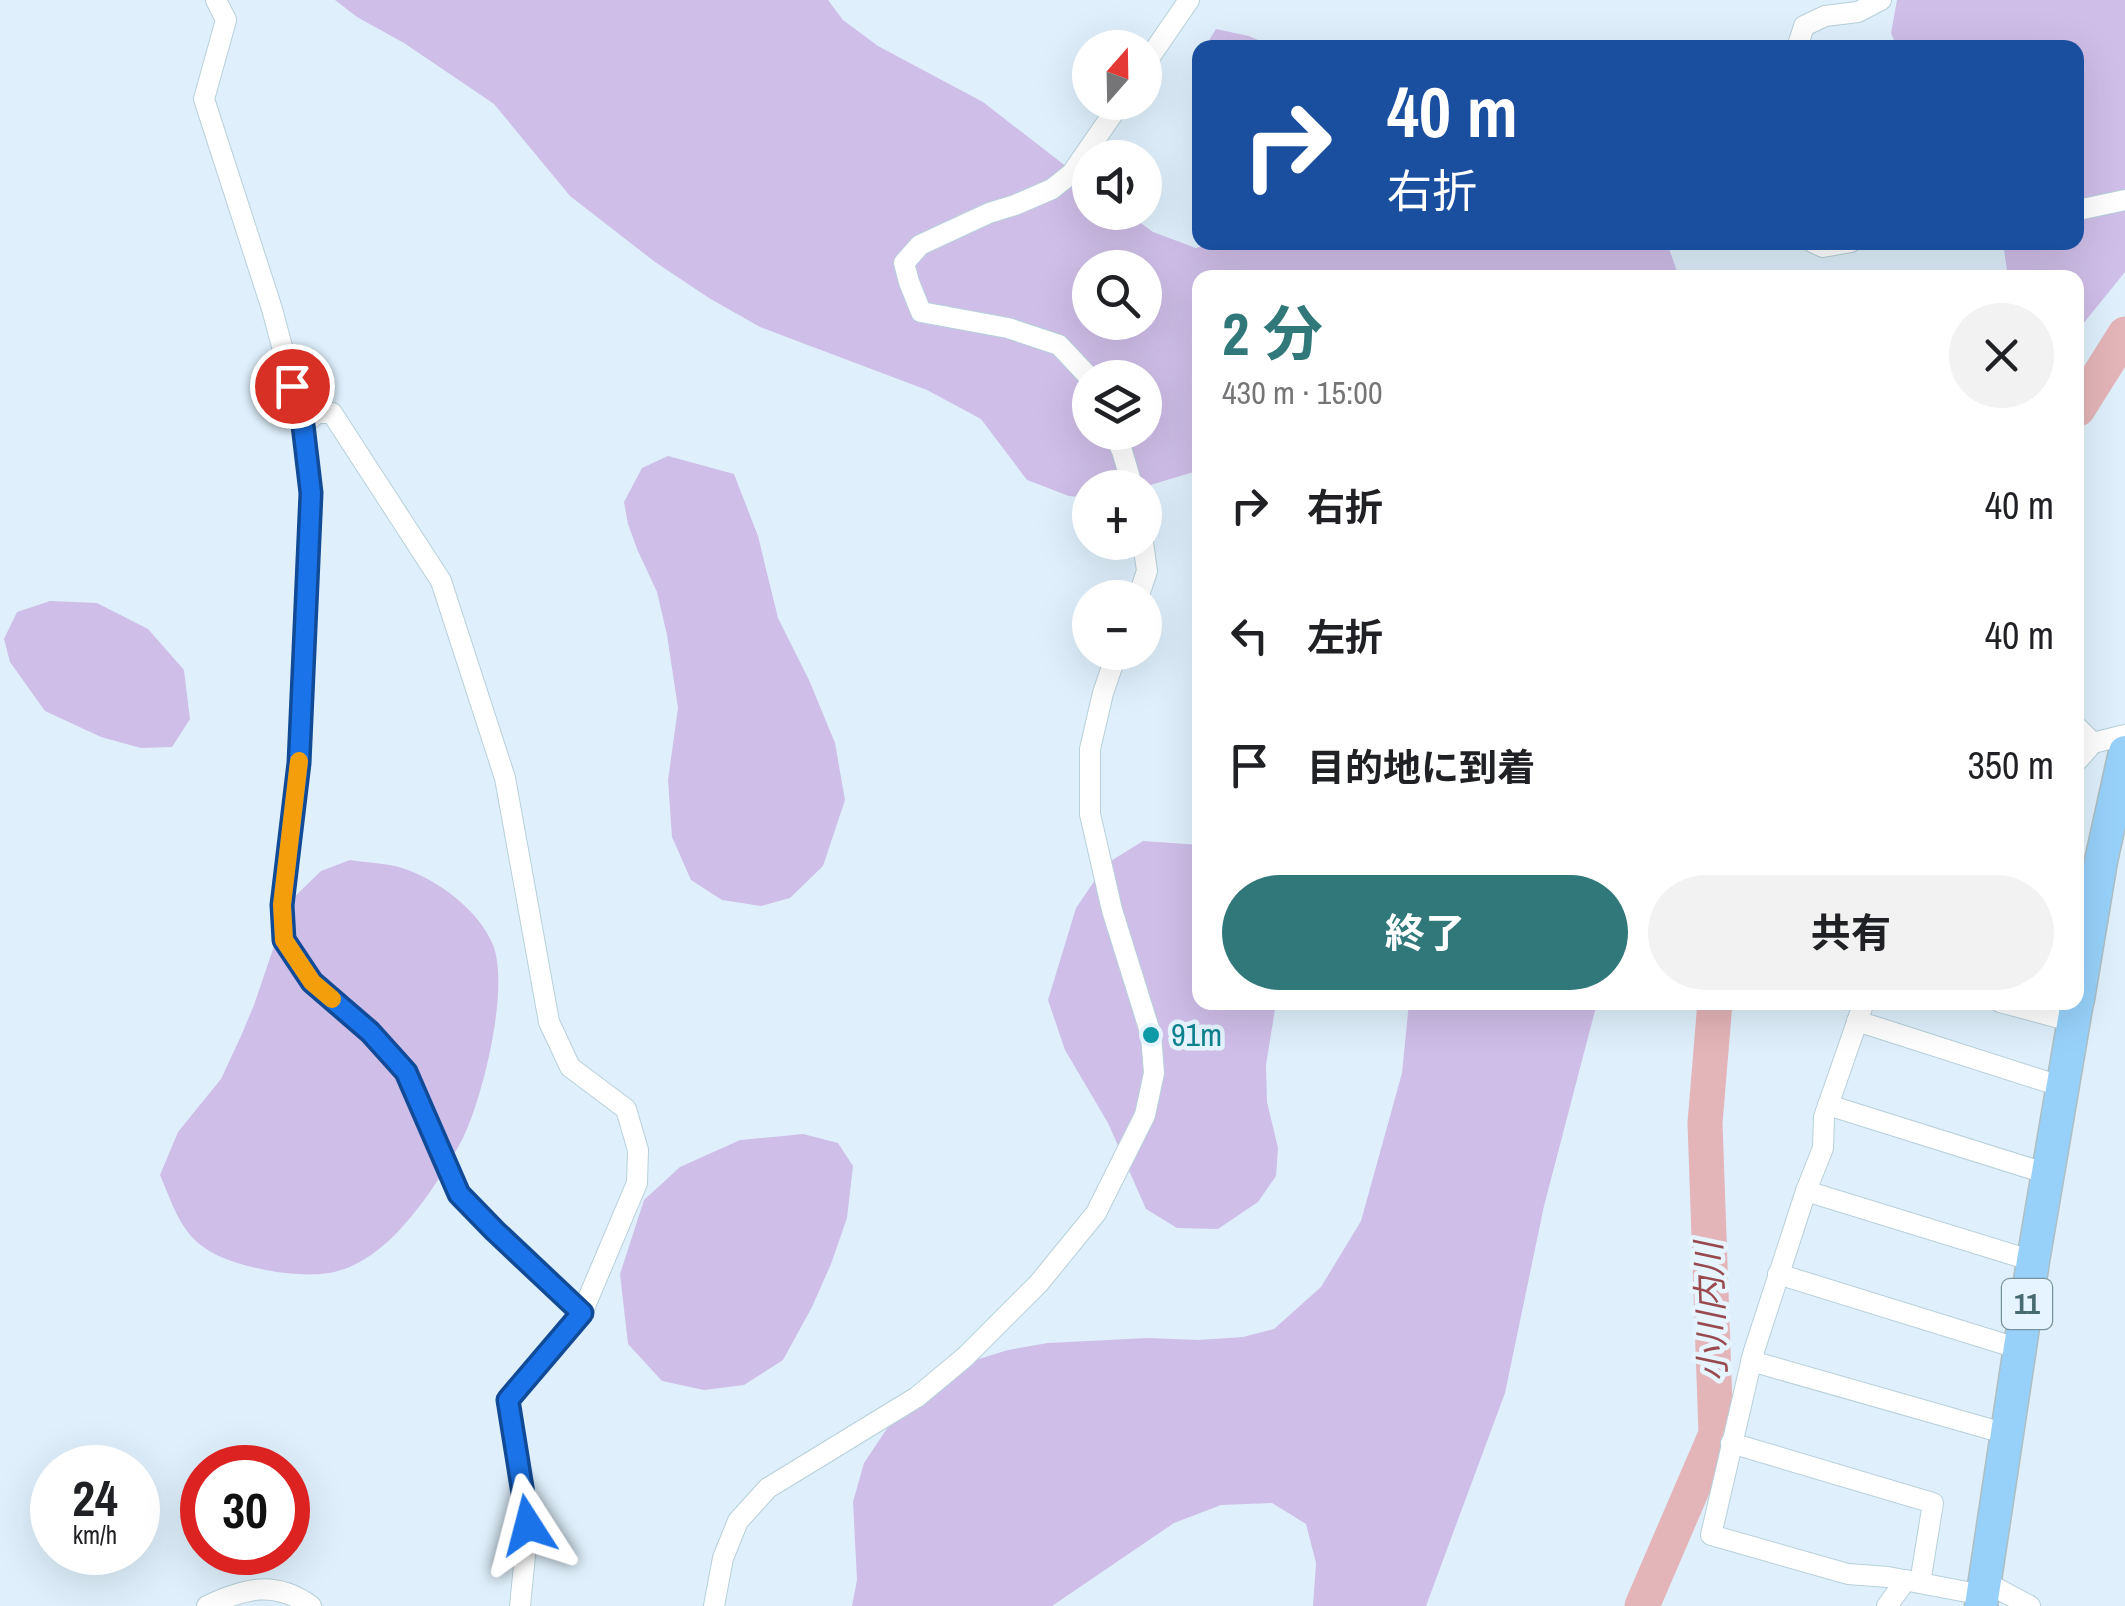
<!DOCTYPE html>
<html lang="ja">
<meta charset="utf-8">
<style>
:root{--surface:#fff;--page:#f2f2f2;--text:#202124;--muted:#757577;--accent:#31787b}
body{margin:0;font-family:"Archivo Narrow","Noto Sans JP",sans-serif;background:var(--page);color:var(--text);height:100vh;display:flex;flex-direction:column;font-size:38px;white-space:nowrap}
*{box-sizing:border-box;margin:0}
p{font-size:32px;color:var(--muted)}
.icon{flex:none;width:55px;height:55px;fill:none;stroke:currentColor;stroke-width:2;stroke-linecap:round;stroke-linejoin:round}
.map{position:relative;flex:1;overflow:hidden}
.sheet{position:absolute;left:1192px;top:270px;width:892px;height:740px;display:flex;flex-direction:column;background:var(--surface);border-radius:20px;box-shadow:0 10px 40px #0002}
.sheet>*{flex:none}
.hud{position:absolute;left:1192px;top:40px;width:892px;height:210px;border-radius:20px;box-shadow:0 10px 40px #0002;background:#1a4fa0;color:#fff;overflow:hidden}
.needle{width:65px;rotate:20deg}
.buttons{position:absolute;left:1072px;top:30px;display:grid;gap:20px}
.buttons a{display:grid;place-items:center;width:90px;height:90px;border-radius:50%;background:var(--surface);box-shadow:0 10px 40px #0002;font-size:50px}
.speed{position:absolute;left:30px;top:1445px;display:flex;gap:20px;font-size:50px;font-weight:700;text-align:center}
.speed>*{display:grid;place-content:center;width:130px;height:130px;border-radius:50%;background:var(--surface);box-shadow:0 10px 40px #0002;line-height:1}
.speed small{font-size:25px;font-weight:400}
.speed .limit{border:15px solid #d22;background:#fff;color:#111}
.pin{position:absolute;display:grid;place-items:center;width:85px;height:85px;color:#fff;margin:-42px;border:5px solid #fff;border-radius:50%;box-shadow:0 2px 10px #0007}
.me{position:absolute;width:110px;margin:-55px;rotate:351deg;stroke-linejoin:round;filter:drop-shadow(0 0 8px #0008)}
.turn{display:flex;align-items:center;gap:35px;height:210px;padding:0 30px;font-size:45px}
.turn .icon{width:130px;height:130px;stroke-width:2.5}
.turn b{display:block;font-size:70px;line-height:85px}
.round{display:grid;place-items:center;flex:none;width:105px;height:105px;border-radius:52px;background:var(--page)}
.head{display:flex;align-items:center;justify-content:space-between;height:170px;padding:0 30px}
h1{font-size:60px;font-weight:700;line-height:75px;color:var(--accent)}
.primary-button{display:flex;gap:20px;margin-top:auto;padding:20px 30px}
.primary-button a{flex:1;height:115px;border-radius:60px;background:var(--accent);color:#fff;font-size:40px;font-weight:700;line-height:115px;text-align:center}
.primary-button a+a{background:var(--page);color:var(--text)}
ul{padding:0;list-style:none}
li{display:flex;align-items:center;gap:30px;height:130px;padding:0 30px}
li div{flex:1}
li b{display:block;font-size:38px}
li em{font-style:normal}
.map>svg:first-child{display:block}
.green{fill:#cfbee8;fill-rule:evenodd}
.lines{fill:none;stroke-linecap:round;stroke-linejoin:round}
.river{stroke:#e4b5b8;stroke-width:35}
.minor-casing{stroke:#b7d0da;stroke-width:22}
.primary-casing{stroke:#aebec1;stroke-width:35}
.minor{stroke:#fff;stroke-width:20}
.primary{stroke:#97d1fa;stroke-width:32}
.route-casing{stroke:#114b97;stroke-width:25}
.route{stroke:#1a73e8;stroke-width:18}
.slow{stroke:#f59e0b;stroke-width:18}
.culture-dot{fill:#0f9aa8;stroke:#e5f4ff;stroke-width:4}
.labels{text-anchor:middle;stroke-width:9;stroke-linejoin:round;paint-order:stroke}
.shield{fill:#e5f4ff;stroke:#77949c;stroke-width:2.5}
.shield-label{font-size:30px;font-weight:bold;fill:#486b71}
.culture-label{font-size:32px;fill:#0d838f;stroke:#e5f4ff;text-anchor:start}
.water-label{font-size:35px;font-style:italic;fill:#994a4e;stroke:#e5f4ff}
</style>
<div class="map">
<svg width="2125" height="1606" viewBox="0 0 2125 1606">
<rect width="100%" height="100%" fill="#dff0fc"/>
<g class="green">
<path d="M 335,0 L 828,0 L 843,20 L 878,46 L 983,102 L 1090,185 L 1090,212 L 1127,213 L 1153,232 L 1196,248 L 1214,242 L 1667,243 L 1679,277 L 1200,278 L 1200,470 L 1144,487 L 1090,488 L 1090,498 L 1069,496 L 1027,480 L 981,419 L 927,390 L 760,327 L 709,298 L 655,262 L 570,196 L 494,104 L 404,43 L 357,17 ZM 1090,268 L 1145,268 L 1145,322 L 1090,322 ZM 1090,378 L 1145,378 L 1145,432 L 1090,432 Z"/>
<polygon points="1897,0 2125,0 2125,272 2078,330 2078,278 2008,277 2003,243 2078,242 2078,48 1897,47 1891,33"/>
<polygon points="1216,29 1249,36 1274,47 1205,47"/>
<polygon points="668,456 734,474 758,536 778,618 809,680 835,743 845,800 823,866 790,898 761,906 722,900 691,880 672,837 668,780 678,708 667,635 657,592 637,549 628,524 624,502 642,468"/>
<polygon points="50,601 97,603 148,629 184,670 190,719 172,747 141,748 101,737 45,711 10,662 4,639 17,612"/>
<polygon points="1143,841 1200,845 1200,1002 1276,1003 1266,1065 1267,1102 1278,1148 1276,1176 1258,1202 1218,1229 1177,1228 1146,1209 1108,1123 1065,1050 1048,1000 1076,908 1106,864"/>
<path d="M 350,860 C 367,863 386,863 402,868 C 437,879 479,910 493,945 C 510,987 483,1097 463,1138 C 444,1174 408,1229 375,1252 C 366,1259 352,1267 341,1270 C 309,1282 229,1268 202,1246 C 179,1229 171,1200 160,1175 L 178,1132 L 221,1079 L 241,1036 L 254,1005 L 289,902 L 321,871 Z"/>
<polygon points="1409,1003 1597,1003 1544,1206 1505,1393 1426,1606 1313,1606 1316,1563 1306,1524 1272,1503 1221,1505 1174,1523 1052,1606 852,1606 857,1580 853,1502 864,1463 888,1427 927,1386 969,1362 1008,1350 1048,1343 1147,1338 1199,1340 1243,1337 1274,1329 1321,1287 1361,1221 1402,1073"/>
<polygon points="803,1134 838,1143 853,1166 847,1218 831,1264 812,1307 783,1360 744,1385 704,1390 662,1381 628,1344 620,1274 644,1200 680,1167 740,1140"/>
</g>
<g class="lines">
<g class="river">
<polyline points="2078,409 2125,334"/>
<polyline points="1642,1606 1716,1434 1705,1123 1715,1002"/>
</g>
<g class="minor-casing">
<g id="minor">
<polyline points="216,0 226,20 204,99 272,309 303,425 311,493 299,763 282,905 284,940 312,982 370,1032 406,1072 459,1194 495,1231 582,1313"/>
<polyline points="1797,48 1804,26 1825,16 1858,12 1881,0"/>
<polyline points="1145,64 1189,0"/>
<polyline points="2078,210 2125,200"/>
<polyline points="1812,242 1823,247 1851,242"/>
<polyline points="1090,378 1059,345 1008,328 921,312 909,282 904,263 920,245 989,213 1015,205 1052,189 1072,173 1121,102"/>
<polyline points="303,425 317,413 332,413 441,581 505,778 549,1022 570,1067 626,1109 638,1150 637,1183 582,1313 508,1400 528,1525 520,1606"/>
<polyline points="1114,432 1122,451 1133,488"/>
<polyline points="1138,598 1147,571 1143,542"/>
<polyline points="2078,728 2093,743"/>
<polyline points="2078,760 2093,743 2125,735"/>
<polyline points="1864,1002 1824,1117 1823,1148 1806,1191 1753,1354 1711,1535 1848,1574 1888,1577 1983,1595"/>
<polyline points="2000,1002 2074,1022"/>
<polyline points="1857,1021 2063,1087"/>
<polyline points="1828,1105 2048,1174"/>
<polyline points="1806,1191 2033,1261"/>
<polyline points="1778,1274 2020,1349"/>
<polyline points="1751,1361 2007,1434"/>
<polyline points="1731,1443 1933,1503 1920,1583"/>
<polyline points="1985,1582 2030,1606"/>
<path d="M 207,1606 C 245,1588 275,1580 311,1606"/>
<polyline points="714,1606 723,1558 738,1521 768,1488 917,1397 965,1357 1039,1283 1096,1213 1145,1115 1154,1073 1151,1035 1112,910 1090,814 1090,749 1103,693 1117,652"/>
<polyline points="1887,1606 1906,1580"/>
</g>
</g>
<g class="primary-casing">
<g id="primary">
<polyline points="2078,999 2101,861 2125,752"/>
<polyline points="1981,1606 2033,1261 2077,1002"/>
</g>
</g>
<use href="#minor" class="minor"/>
<use href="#primary" class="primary"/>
</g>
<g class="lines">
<g class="route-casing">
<polyline id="route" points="292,386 303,425 311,493 299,763 282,905 284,940 312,982 370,1032 406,1072 459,1194 495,1231 582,1313 508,1400 528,1525"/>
</g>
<use href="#route" class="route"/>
<polyline class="slow" points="299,761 282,905 284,940 312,982 332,999"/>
</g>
<circle class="culture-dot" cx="1151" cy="1035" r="10"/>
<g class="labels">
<rect class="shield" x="2002" y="1279" width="50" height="50" rx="8"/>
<g class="shield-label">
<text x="2027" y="1314">11</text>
</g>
<g class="culture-label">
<text x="1171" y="1046">91m</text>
</g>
<g class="water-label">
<text transform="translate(1711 1312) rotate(-92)" y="12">小川内川</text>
</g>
</g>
</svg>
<div class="buttons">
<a><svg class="needle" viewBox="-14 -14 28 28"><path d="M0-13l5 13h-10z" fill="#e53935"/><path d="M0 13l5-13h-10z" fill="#757577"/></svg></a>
<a><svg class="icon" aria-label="sound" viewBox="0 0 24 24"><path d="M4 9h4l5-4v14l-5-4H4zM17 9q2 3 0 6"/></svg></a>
<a><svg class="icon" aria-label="search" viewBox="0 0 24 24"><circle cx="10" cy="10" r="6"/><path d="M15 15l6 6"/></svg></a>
<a><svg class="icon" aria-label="layers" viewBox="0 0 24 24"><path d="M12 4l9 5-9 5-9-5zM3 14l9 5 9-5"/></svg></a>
<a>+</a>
<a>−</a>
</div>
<div class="speed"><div>24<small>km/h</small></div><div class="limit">30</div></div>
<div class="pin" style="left:292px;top:386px;background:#d93025"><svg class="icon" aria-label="arrive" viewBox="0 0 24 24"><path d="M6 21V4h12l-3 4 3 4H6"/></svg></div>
<svg class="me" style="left:528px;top:1525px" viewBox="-20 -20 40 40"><path d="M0-17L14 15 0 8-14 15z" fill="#1a73e8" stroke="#fff" stroke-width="4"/></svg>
<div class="hud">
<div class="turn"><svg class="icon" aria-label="right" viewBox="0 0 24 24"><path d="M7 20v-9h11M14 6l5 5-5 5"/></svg><div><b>40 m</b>右折</div></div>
</div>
<section class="sheet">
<div class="head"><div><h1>2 分</h1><p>430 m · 15:00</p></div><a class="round"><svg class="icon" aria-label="close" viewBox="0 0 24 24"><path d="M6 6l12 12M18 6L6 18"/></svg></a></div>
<ul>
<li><svg class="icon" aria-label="right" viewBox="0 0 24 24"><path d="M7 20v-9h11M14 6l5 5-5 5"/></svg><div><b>右折</b></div><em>40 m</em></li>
<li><svg class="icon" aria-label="left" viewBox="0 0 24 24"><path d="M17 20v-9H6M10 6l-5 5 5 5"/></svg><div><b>左折</b></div><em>40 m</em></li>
<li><svg class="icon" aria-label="arrive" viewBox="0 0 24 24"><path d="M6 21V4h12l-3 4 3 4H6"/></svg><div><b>目的地に到着</b></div><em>350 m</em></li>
</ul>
<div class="primary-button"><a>終了</a><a>共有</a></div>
</section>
</div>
